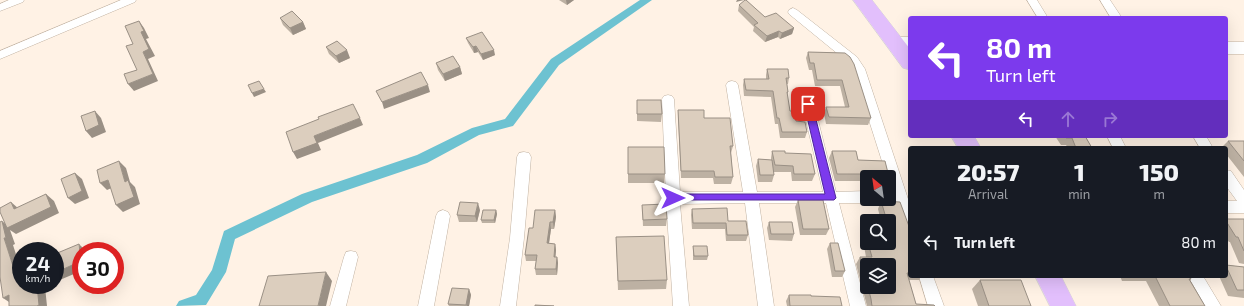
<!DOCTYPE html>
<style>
:root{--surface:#171b24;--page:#20242c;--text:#f1f3f6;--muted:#9ea1a6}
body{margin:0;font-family:"Exo 2",sans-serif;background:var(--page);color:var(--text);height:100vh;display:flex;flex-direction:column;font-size:15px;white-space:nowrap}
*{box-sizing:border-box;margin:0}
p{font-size:13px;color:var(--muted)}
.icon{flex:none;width:22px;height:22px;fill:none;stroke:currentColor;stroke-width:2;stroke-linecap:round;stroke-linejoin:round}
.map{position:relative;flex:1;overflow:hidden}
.side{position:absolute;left:908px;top:146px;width:320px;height:132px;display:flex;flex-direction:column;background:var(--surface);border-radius:4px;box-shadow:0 4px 16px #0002}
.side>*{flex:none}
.hud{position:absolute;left:908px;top:16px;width:320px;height:122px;border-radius:4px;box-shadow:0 4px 16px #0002;background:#7c3aed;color:#fff;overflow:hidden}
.needle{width:26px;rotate:331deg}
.controls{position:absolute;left:860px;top:170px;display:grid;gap:8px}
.controls a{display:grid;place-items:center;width:36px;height:36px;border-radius:4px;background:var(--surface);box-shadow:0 4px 16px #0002;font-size:20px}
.speed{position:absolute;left:12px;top:242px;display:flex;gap:8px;font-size:20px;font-weight:700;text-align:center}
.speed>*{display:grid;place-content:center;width:52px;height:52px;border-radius:50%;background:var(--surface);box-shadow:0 4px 16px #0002;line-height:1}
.speed small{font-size:10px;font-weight:400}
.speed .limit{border:6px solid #d22;background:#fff;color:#111}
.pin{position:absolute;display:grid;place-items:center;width:34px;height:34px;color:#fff;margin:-17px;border-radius:8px;box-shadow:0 2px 6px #0006}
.me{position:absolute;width:44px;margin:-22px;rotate:90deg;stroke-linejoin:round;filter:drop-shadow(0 0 3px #0008)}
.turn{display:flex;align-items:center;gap:14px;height:84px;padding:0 12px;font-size:18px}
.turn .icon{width:52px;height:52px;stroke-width:2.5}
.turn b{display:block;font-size:28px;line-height:34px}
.lanes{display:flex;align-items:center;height:38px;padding:0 12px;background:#0003;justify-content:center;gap:20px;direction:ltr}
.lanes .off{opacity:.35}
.eta{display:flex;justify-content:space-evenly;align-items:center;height:68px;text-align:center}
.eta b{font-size:24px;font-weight:800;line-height:28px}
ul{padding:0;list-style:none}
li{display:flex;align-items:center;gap:12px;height:56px;padding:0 12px}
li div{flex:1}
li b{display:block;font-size:15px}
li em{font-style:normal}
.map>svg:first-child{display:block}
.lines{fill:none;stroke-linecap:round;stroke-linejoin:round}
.canal{fill:#6dc2d1;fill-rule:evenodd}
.street-casing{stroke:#c1b2a2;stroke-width:1}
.secondary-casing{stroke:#c1b2a2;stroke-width:1}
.highway-casing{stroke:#d7d6d5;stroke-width:1}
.street{fill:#fff;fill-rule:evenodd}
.secondary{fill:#fff;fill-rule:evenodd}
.highway{fill:#e2bffc;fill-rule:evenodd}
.wall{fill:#bdb1a3;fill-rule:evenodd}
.shaded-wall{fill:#9a9085}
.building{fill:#dccebe;stroke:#9a9085}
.route{fill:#7c3aed;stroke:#51269a}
</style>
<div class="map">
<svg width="1244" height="306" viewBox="0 0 1244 306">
<rect width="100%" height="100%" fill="#fff2e5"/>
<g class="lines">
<polygon class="canal" points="640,0 652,0 559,65 513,126 479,135 427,163 312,202 235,239 226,272 206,305 176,306 179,301 196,295 212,270 224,231 302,194 417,155 472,128 505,119 551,59"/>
<g class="street-casing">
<g id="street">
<polygon points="9,0 24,0 23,2 0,11 0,4"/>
<polygon points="121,0 136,0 135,2 0,59 0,51"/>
<polygon points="1027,0 1037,0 1048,18 1038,18"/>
<polygon points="1100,0 1110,0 1122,18 1111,18"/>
<polygon points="793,8 797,10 857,57 865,69 910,205 910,232 905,230 903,226 889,182 889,177 887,177 853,70 849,63 789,14 788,12 789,10"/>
<polygon points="732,81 736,82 738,85 757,192 823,192 802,104 804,101 808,100 812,101 814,104 836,192 867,191 867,199 873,199 867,203 839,203 866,306 850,306 826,203 759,203 774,306 758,306 745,203 680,204 689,306 673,306 666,198 662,99 664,96 668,95 672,96 674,99 680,192 743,192 726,85 728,82"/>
<polygon points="1107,136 1120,136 1126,148 1113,148"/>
<polygon points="1193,136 1206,136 1213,148 1200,148"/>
<polygon points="524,152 529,153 531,157 524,238 516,306 500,306 510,238 517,157 519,153"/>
<polygon points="1226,170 1231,171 1244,190 1244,213 1226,213 1226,201 1237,201 1226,186"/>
<polygon points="443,210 448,212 450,216 434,306 418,306 436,216 438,212"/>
<polygon points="351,251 356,252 358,257 346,306 330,306 344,257 346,252"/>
<polygon points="919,276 933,276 944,306 928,306"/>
<polygon points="1188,276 1203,276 1221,306 1205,306"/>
</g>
</g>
<g class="secondary-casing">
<g id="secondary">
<polygon points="896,37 910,37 910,49 890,47 888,43 890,39"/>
<rect x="1226" y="42" width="18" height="12"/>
</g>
</g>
<g class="highway-casing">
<g id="highway">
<polygon points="853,0 872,0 910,49 910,70 903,68"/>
<polygon points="951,136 974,136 981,148 958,148"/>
<polygon points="1035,276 1061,276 1076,306 1050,306"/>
</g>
</g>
<use href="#street" class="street"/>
<use href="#secondary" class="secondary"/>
<use href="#highway" class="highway"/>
</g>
<g class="wall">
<polygon points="559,0 574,0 567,5"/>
<polygon points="739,5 765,17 794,28 792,34 780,39 778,37 765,42 753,31 754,27 738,11"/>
<polygon points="280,18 303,22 306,29 293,35 283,25"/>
<polygon points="466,38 495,55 483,60 478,52 474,53 468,43"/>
<polygon points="326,47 350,58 339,63 329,54"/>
<polygon points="808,52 845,53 871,118 868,125 826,124 824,113 826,107 845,107 840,86 815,86 812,70 809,70 806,58"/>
<polygon points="436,63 460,67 462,74 445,81 438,70"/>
<polygon points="767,69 789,78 788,84 787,84 788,92 787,96 790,111 796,121 807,132 805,138 780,138 778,124 775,124 771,97 744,96 743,85 744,79 766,79 766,75"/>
<polygon points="637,100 662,114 661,122 637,121"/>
<polygon points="678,110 704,118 733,146 731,153 733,177 731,184 714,184 713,178 681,178 678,117"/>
<polygon points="1055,136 1085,136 1092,148 1068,148 1066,145 1061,145"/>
<polygon points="1228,141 1244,141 1244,177 1226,154 1226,148 1221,148"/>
<polygon points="628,147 665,174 664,183 628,183"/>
<polygon points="772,151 785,153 815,174 812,181 792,181 791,172 773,172 774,175 772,182 758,182 756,166 758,159 771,160 771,158"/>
<polygon points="832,151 856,151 858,160 885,161 890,181 889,184 889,177 867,177 867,188 864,188 863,181 835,181 829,158"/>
<polygon points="798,200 829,229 826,235 800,235 795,207"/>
<path d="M 881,201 L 910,229 L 910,276 L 921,276 L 919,280 L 909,280 L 916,304 L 935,306 L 867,306 L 856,264 L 860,257 L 866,257 L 864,246 L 867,240 L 867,243 L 889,243 L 889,221 L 881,221 L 878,209 ZM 867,265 L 889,287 L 867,287 Z"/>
<polygon points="642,205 667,219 666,226 643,226"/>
<polygon points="692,209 728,221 748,235 746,241 726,241 725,229 692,229 691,215"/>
<polygon points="480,210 477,222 459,222 457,215"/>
<polygon points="496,210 497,214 495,223 482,223 481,220"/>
<polygon points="555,210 556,217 554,229 551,229 549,243 555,244 556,250 555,257 557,257 558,263 557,275 536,275 535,269 536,261 526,261 525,255 533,228"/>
<polygon points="1226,219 1244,219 1244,264 1239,263 1230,242 1229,242 1226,238"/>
<polygon points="769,222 794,234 792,241 769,240 767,228"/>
<polygon points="616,237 667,280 666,289 618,290"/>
<polygon points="830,243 845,271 842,277 832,277 827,249"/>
<polygon points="693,246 708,256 707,260 693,260"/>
<polygon points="1226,265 1244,267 1244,298 1228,296 1219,276 1226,276"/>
<polygon points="1120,276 1189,276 1191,279 1190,280 1205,306 1159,306 1146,281 1122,281"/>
<polygon points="980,280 1031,306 978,306 972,289"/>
<polygon points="469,289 471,295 469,306 449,306 448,304"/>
<polygon points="789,295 842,306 787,306 786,301"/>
</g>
<g class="shaded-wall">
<polygon points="566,0 574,0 567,5"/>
<polygon points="737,0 744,0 736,2"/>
<polygon points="139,21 144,28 149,38 146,39 155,56 148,59 158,81 134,91 128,84 153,74 143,52"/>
<polygon points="303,22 306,29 293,35 290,28"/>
<polygon points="794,28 792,34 780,39 782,33"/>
<polygon points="779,31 778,37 765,42 767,36"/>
<polygon points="476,46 478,52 474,53 473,47"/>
<polygon points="347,50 350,58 339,63 336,56"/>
<polygon points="494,50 495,55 483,60 481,54"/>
<polygon points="460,67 462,74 445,81 443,74"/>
<polygon points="428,85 430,92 384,109 382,102"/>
<polygon points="264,89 266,92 254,97 252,93"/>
<polygon points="95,111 101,118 106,132 92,138 86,131"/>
<polygon points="360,118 363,125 318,143 321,150 297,159 293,152 314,136"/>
<polygon points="119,161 126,168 130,182 135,187 140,204 123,212 116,205 125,182"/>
<polygon points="75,173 82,179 89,198 75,204 68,198"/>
<polygon points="108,180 114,187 107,190 100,183"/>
<polygon points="46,194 54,201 59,213 16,234 10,230 15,244 13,245 21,270 14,269 4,238 2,221 9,227"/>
<polygon points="11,202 19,209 14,209"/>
<polygon points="478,203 480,210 477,222 475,216"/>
<polygon points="496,210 497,214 495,223 494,220"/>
<polygon points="555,210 556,217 554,229 553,222"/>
<polygon points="550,222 551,229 548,250 547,243"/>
<polygon points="79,244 86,251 81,251 81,261"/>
<polygon points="555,244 556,250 555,263 554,257"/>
<polygon points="557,257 558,263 557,275 556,269"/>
<polygon points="81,261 81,271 55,282 55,273"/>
<polygon points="326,272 332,281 326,306 318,306"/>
<polygon points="37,285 49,285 45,287 47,306 37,306"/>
<polygon points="469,289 471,295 469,306 467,306 466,305"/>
<polygon points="9,295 12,304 3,298"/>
</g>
<g class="building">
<polygon points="745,0 746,0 765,17 776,13 794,28 782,33 779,31 767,36 754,25 758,23 739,5"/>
<polygon points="292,11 303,22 290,28 280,18"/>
<polygon points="139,21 144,31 141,32 149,49 143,52 153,74 128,84 124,74 137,70 126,46 133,44 125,26"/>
<polygon points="482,32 494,50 481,54 476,46 473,47 466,38"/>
<polygon points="337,41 347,50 336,56 326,47"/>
<polygon points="808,52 845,53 850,57 854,64 871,118 829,117 826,107 849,107 842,80 817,80 814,63 810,63"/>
<polygon points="453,56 460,67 443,74 436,63"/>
<polygon points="767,69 788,69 789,78 786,78 788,92 787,92 790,111 794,111 796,121 805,122 807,132 782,132 779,118 777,118 773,91 746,90 744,79 769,79"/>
<polygon points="421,72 428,85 382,102 376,91"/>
<polygon points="259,81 264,89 252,93 248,85"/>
<polygon points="637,100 661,100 662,114 637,114"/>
<polygon points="353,104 360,118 314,136 317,143 293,152 286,132 319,119 318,117"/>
<polygon points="678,110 704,110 704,118 730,118 733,146 730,146 733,177 715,177 714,171 681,171"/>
<polygon points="95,111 99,125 86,131 81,116"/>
<polygon points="1065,136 1085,136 1092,148 1076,148 1072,138 1066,138"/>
<polygon points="1228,141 1244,141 1244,161"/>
<polygon points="628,147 664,147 665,174 628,174"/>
<polygon points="772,151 785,151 785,153 811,154 815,174 794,174 793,166 775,165"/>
<polygon points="832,151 856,151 858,160 885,161 890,181 889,181 889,177 867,177 867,179 866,174 837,174"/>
<polygon points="758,159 772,160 774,175 760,175"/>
<polygon points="119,161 125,182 128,180 134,197 116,205 108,180 100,183 97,170"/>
<polygon points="75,173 82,191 68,198 61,179"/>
<polygon points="46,194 51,207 7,228 0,212 0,208 11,202 14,209"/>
<polygon points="798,200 823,200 829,229 803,229"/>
<polygon points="881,201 900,202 910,229 910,273 907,273 916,304 934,305 935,306 872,306 871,299 868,287 889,287 889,265 867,265 867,283 860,257 872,257 868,243 889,243 889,240 892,240 889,229 889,221 887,221"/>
<polygon points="460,202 478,203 475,216 457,215"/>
<polygon points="666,204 667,219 643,220 642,205"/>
<polygon points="727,208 728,221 746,221 748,235 727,235 726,223 693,223 692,209"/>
<polygon points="483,210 496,210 494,220 481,220"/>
<polygon points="535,210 555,210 553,222 550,222 547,243 555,244 554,257 557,257 556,269 535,269 537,255 525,255 529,228 533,228"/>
<polygon points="1226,219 1244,219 1244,251 1238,237 1236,237 1226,221"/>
<polygon points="2,221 6,238 4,238 14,269 21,266 21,285 37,285 39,305 37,306 9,306 9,295 3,298 0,277 0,222"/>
<polygon points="769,222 792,222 794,234 771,234"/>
<polygon points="664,236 667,280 618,281 616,237"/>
<polygon points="830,243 838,243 845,271 835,271"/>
<polygon points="79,244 81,261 55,273 55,254"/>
<polygon points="693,246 707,246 708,256 694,256"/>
<polygon points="1226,265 1244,267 1244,290 1237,290 1226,266"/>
<polygon points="326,272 318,306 259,306 268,276"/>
<polygon points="1155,276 1189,276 1191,279 1189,279 1205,306 1170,306"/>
<polygon points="980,280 1021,280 1031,306 989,306"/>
<polygon points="452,288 469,289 466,305 448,304"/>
<polygon points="789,295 811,295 811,296 840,297 842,306 790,306"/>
<polygon points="535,305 554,306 535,306"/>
</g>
<polygon class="route" points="808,101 812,104 836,198 834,200 669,200 668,198 669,195 673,194 825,194 804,104"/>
</svg>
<div class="controls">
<a><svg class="needle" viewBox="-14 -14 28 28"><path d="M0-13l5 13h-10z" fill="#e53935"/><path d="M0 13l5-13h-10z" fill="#9ea1a6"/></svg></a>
<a><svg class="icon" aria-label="search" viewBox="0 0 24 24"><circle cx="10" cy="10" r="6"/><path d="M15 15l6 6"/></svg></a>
<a><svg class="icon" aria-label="layers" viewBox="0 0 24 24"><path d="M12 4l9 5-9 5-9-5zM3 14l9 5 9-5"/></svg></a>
</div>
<div class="speed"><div>24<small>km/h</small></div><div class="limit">30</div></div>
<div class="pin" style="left:808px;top:104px;background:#d93025"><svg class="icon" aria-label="arrive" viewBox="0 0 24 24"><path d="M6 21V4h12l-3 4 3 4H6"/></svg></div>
<svg class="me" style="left:673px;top:198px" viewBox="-20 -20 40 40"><path d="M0-17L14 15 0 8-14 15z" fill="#7c3aed" stroke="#fff" stroke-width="4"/></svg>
<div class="hud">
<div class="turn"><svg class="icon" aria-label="left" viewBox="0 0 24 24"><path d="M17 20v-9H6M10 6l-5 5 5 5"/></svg><div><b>80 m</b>Turn left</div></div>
<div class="lanes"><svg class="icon" aria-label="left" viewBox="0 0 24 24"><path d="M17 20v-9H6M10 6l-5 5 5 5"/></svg><svg class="icon off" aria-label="ahead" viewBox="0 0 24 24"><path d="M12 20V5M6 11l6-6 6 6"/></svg><svg class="icon off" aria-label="right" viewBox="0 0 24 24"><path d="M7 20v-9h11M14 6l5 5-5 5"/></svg></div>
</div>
<section class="side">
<div class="eta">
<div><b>20:57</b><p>Arrival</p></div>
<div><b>1</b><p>min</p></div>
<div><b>150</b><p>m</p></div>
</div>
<ul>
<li><svg class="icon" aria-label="left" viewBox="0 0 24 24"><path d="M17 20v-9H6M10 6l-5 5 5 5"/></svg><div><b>Turn left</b></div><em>80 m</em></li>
</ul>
</section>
</div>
